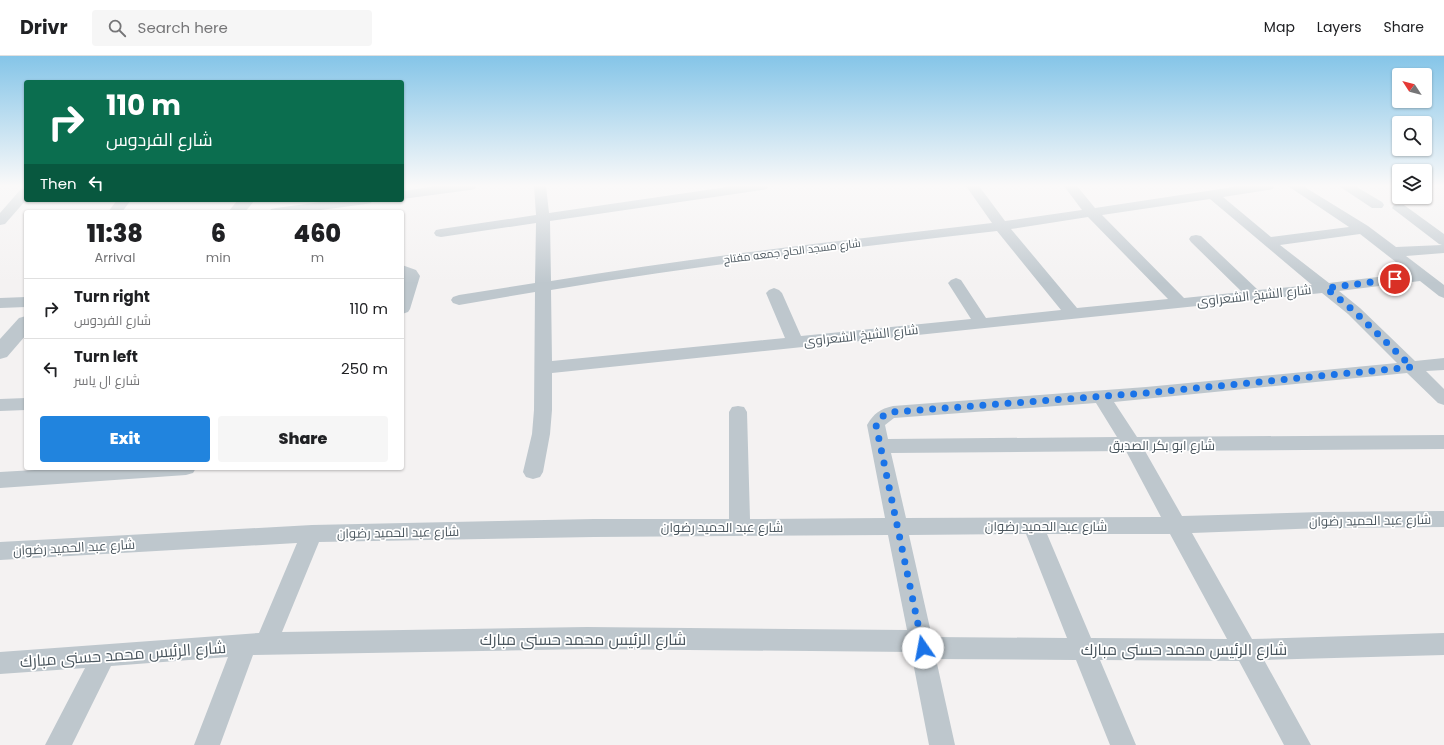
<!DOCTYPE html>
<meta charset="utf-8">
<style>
:root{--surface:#fff;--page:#f6f6f6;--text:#202124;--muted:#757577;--line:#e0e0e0;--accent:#2184de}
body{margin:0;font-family:Poppins,Cairo,sans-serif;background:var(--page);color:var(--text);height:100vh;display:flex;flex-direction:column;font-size:15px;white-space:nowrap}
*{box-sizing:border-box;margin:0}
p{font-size:13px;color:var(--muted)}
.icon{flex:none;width:22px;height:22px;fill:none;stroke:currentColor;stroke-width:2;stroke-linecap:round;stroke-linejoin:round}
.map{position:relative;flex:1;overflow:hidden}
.side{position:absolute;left:24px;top:154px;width:380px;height:260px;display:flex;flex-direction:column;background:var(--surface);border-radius:4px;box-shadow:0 1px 3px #0004}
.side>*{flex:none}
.guide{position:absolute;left:24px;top:24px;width:380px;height:122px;border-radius:4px;box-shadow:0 1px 3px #0004;background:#0b6e4f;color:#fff;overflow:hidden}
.needle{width:26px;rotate:306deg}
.buttons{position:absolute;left:1392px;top:12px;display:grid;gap:8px}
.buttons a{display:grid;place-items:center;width:40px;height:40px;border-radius:4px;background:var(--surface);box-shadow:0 1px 3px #0004;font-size:20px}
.pin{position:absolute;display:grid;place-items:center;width:34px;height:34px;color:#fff;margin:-17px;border:2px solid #fff;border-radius:50%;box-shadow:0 1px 4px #0007}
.me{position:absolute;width:44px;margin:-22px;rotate:348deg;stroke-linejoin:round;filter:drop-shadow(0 0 3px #0008)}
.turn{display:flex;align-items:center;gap:14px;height:84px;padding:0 16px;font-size:18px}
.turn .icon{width:52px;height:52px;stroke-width:2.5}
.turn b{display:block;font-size:28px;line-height:34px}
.then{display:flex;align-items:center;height:38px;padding:0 16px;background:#0003;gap:8px;font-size:15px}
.eta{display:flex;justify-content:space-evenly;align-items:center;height:68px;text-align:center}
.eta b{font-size:24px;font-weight:800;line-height:28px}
.action{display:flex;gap:8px;margin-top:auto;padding:8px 16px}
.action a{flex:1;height:46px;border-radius:4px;background:var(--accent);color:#fff;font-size:16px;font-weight:800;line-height:46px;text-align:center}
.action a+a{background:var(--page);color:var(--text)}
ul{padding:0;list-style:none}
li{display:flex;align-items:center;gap:12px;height:60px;padding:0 16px;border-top:1px solid var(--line)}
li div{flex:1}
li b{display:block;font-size:15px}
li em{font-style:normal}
header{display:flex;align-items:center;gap:24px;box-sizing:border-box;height:56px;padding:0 20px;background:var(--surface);border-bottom:1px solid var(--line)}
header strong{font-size:19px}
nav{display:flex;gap:22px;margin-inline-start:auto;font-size:14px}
.search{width:280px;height:36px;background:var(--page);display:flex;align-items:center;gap:10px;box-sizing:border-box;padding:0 14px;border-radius:4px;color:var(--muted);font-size:15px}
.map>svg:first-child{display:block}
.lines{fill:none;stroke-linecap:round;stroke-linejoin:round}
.minor{fill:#bec7cd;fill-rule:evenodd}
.tertiary{fill:#bec7cd;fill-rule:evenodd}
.route{stroke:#1a73e8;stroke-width:7;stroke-dasharray:0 12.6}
.labels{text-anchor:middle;stroke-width:3.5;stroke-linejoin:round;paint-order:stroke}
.far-street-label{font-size:11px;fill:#4a565e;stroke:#fff}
.street-label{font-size:13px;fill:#4a565e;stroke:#fff}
.near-street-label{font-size:16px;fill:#4a565e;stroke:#fff}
</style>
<header>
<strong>Drivr</strong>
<div class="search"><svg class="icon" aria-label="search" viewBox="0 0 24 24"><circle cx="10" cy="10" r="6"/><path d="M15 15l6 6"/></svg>Search here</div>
<nav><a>Map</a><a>Layers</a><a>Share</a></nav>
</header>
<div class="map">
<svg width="1444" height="689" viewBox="0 0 1444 689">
<rect width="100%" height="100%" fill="#f4f2f2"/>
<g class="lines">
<g class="minor">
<polygon points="439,130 476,130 475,133 470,134 402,143 402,135"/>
<path d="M 534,130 L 546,130 L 549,157 L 734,130 L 768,130 L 767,133 L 762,134 L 550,165 L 551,225 C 697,201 844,184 992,167 L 966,130 L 979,130 L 1005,165 L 1082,154 L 1064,130 L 1077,130 L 1095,152 L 1240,130 L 1274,130 L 1273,133 L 1268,134 L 1223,141 L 1271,181 L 1349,171 L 1288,130 L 1303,130 L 1368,170 L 1396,191 L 1442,189 L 1439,188 L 1392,152 L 1394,149 L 1404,149 L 1444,178 L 1444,197 L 1406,200 L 1444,229 L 1444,242 L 1439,240 L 1420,225 L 1339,235 L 1360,252 L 1415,305 L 1444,302 L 1444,314 L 1426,315 L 1444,333 L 1444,349 L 1438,347 L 1407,317 L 1114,346 L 1137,381 L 1444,379 L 1444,393 L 1145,395 L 1182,460 L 1321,456 L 1444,455 L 1444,471 L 1321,472 L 1192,477 L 1252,583 L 1444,577 L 1444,599 L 1264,604 L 1311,689 L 1284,689 L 1239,605 L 1100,604 L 1136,689 L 1110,689 L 1076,604 L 936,603 L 955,689 L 929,689 L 911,596 L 587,593 L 253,599 L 220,689 L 194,689 L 228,601 L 111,610 L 72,689 L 45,689 L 85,612 L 0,618 L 0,596 L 259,577 L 297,487 L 0,504 L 0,486 L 312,469 L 594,463 L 729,463 L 729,356 L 732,351 L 738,350 L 744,351 L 747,356 L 750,463 L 885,462 L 867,369 C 874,357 880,353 893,350 L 1146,331 L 1397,307 L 1348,258 L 1322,237 L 552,317 L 552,354 L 550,378 L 543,416 L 540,421 L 533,423 L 526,421 L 523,416 L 532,378 L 534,354 L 535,236 L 459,249 L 453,247 L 451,244 L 453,241 L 459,239 L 535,227 L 536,167 L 441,181 L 436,180 L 434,177 L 436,174 L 441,173 L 536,159 ZM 1210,143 L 1312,229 L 1258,234 L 1201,180 L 1196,179 L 1191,180 L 1189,183 L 1191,186 L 1242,236 L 1184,242 L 1102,159 ZM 1088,161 L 1168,243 L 1077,252 L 1011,173 ZM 997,175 L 1061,254 L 986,262 L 961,224 L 956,222 L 951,224 L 948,227 L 971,263 L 801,280 L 782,237 L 779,234 L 774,232 L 769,234 L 766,237 L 785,282 L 552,305 L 551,234 C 699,209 848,192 997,175 ZM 1360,178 L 1410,217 L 1329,227 L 1280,189 ZM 1096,347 L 1117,381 L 888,383 L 885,369 L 894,362 ZM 1126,395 L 1161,461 L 906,462 L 891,397 ZM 1026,478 L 1067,582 L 932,581 L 909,479 ZM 1047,478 L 1170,478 L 1227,583 L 1091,582 ZM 888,479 L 907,574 L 587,571 L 282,576 L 319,486 L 594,481 Z"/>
<polygon points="1339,130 1355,130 1382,146 1384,149 1382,152 1372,152"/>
<polygon points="26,132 26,144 5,168 0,169 0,157 21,133"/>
<polygon points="117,144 131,144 122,156 108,156"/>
<polygon points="336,144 373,144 371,147 366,148 306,156 269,156 271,153 276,152"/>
<polygon points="402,209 416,214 420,220 410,253 408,256 402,258 402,228 404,220 402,219"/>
<polygon points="26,241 26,251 0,252 0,242"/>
<polygon points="26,342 26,354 0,355 0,343"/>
<polygon points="69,412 196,412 193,417 186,419 0,432 0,416"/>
</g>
<g class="tertiary">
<polygon points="238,144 255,144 245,156 228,156"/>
<polygon points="26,260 26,279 7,301 0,303 0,283 19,262"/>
</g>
</g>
<linearGradient id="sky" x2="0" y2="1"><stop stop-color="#85c5e8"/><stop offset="0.57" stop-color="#faf9f9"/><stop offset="1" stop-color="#faf9f9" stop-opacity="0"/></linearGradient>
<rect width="1444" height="227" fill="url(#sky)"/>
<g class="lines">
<path class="route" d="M 923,592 L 876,369 C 881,361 884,358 893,356 L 1146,337 L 1412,311 L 1354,255 L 1326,232 L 1395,223"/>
</g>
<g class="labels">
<g class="far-street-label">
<text transform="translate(792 195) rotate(-7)" y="4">شارع مسجد الحاج جمعه مفتاح</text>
</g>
<g class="street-label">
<text transform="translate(1254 239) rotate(-6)" y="5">شارع الشيخ الشعراوى</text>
<text transform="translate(861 279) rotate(-6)" y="5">شارع الشيخ الشعراوى</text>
<text x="1162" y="394">شارع ابو بكر الصديق</text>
<text transform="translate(1370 464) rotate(-1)" y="5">شارع عبد الحميد رضوان</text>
<text x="1046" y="475">شارع عبد الحميد رضوان</text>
<text x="722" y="476">شارع عبد الحميد رضوان</text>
<text transform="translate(398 476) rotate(-1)" y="5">شارع عبد الحميد رضوان</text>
<text transform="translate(74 491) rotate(-3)" y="5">شارع عبد الحميد رضوان</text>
</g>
<g class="near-street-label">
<text x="583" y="589">شارع الرئيس محمد حسنى مبارك</text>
<text x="1184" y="599">شارع الرئيس محمد حسنى مبارك</text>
<text transform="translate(123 598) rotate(-4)" y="6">شارع الرئيس محمد حسنى مبارك</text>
</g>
</g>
</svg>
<div class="buttons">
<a><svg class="needle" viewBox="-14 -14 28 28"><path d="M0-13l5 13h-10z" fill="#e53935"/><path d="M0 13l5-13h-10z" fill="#757577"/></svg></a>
<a><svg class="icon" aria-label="search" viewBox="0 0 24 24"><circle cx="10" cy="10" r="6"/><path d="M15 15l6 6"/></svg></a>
<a><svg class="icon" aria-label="layers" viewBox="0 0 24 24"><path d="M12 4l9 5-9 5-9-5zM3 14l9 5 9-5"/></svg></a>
</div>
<div class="pin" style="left:1395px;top:223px;background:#d93025"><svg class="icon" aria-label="arrive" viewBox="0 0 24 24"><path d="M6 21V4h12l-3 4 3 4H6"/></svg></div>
<svg class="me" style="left:923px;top:592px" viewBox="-20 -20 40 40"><circle r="19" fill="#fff"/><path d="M0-13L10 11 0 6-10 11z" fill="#1a73e8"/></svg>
<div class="guide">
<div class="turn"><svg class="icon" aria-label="right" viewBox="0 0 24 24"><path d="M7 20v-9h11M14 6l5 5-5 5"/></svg><div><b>110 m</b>شارع الفردوس</div></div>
<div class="then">Then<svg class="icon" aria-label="left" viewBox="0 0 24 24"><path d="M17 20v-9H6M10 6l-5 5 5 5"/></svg></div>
</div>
<section class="side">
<div class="eta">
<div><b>11:38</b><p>Arrival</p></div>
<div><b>6</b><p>min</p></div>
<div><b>460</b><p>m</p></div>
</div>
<ul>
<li><svg class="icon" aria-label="right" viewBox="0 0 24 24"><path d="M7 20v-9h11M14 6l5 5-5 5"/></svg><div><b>Turn right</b><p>شارع الفردوس</p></div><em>110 m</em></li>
<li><svg class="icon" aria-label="left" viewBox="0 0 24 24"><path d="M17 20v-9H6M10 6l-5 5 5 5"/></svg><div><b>Turn left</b><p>شارع ال ياسر</p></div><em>250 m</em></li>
</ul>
<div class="action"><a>Exit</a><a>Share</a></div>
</section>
</div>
